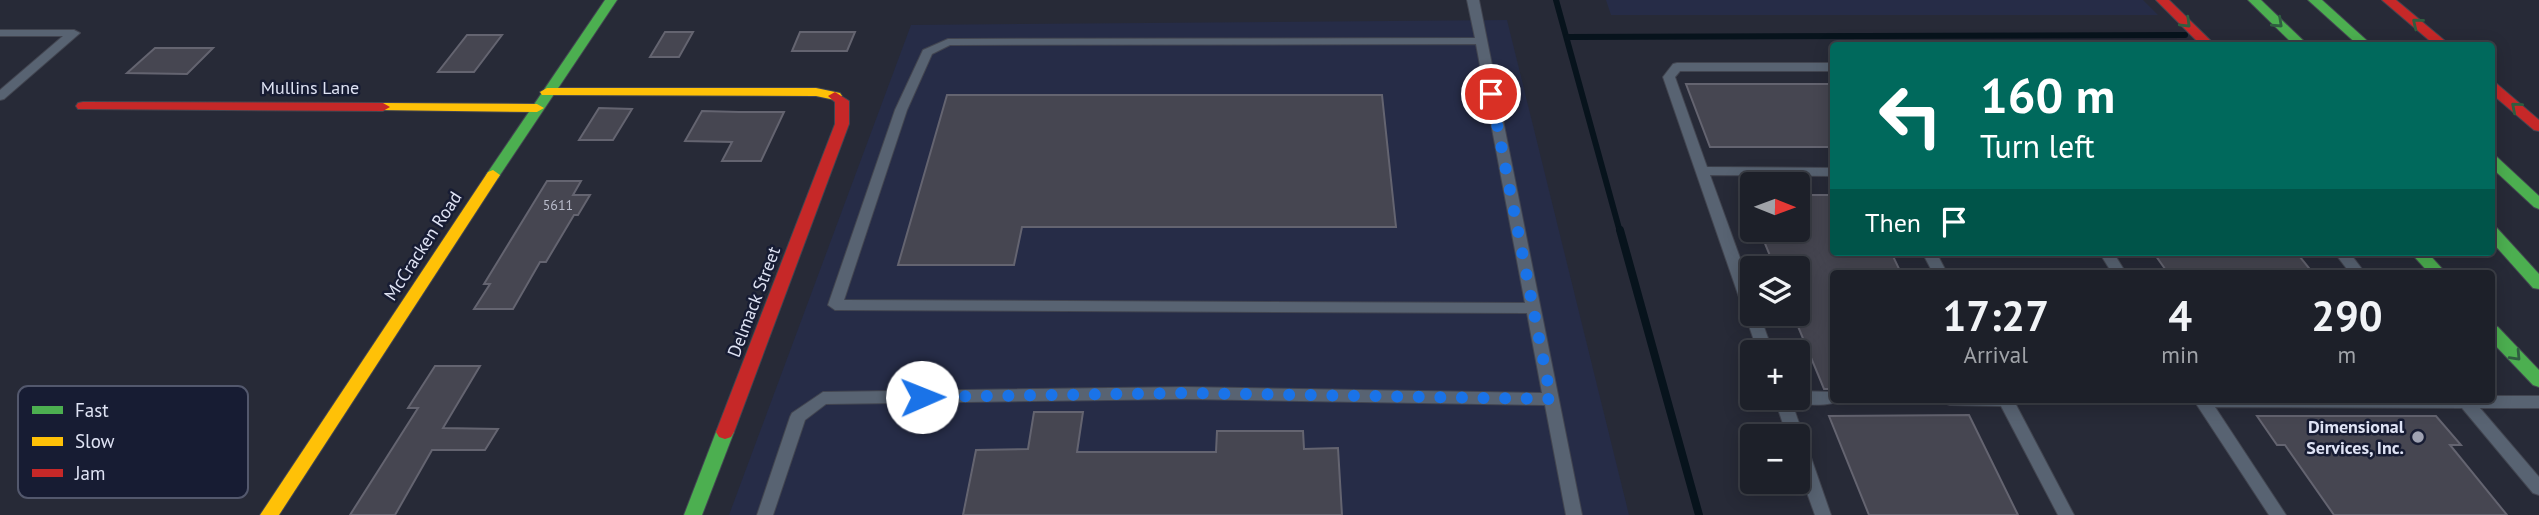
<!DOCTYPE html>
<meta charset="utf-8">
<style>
:root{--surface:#1d2029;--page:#252831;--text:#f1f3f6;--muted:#a0a3a8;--line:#3b3e46}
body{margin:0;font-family:"PT Sans",sans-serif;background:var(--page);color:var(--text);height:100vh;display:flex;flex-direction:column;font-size:26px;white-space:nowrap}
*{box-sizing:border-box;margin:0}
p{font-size:23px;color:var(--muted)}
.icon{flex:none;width:38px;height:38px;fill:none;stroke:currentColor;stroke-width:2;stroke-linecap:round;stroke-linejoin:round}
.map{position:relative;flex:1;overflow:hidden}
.sheet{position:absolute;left:1830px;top:270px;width:665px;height:133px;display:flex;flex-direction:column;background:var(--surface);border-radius:7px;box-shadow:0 4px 18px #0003,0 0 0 2px var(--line)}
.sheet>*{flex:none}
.guide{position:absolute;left:1830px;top:42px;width:665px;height:214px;border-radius:7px;box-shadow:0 4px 18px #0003,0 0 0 2px var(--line);background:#00695c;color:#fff;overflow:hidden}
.needle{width:46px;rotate:91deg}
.fabs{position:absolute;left:1740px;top:172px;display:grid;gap:14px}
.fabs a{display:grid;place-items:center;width:70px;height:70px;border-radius:7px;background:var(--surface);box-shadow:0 4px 18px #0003,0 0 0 2px var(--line);font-size:35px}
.pin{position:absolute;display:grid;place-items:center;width:60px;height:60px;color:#fff;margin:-30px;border:4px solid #fff;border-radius:50%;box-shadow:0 2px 7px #0007}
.me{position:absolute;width:77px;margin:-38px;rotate:89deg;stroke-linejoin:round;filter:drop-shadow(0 0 5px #0008)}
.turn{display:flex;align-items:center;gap:24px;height:147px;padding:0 35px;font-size:32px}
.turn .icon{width:91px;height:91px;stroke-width:2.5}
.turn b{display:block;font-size:49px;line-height:60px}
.then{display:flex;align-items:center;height:66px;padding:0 35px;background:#0003;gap:14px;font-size:26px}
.eta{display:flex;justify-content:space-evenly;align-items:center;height:119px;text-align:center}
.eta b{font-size:42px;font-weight:800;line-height:49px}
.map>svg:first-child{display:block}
.built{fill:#262c47}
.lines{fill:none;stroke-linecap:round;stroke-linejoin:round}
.stream-far1{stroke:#07131c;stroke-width:6}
.stream{stroke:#07131c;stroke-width:8}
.building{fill:#464651;stroke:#646470;stroke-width:2}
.lane-casing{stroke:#424550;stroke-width:2}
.fast-casing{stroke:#424550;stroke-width:2}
.slow-casing{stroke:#424550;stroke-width:2}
.jam-casing{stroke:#424550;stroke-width:2}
.lane{fill:#586372;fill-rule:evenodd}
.fast{fill:#4caf50;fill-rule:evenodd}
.slow{fill:#ffc107;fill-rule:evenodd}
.jam{fill:#c62828;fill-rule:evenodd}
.oneway{stroke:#2f5e40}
.route{stroke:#1a73e8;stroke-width:12;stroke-dasharray:0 21.6}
.poi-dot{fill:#9fa2b2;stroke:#171c33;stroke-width:2.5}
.labels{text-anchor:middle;stroke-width:5;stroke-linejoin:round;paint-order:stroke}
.number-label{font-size:14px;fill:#b9bccb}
.street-label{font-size:18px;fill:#dfe3f4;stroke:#171c33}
.poi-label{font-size:18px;font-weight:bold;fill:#dfe3f4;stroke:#171c33;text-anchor:end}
.key{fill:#171c33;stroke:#53586d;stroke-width:2}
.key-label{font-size:19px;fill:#dfe3f4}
</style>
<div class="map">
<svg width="2539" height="515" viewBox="0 0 2539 515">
<rect width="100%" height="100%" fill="#272a37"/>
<g class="built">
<polygon points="1606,0 2143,0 2158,15 1611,15"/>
<polygon points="1507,20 1629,515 729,515 911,25"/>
</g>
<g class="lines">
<g class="stream-far1">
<polyline points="1556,0 1620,232"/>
<polyline points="1567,37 2185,35"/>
</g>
<polyline class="stream" points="1620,230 1699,515"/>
</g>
<g class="building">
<polygon points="665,32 693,32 679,57 650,57"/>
<polygon points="800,32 855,32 847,51 792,51"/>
<polygon points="467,35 502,35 474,72 438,72"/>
<polygon points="155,48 213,48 187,74 127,73"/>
<polygon points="1686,84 1834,84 1834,147 1710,147"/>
<polygon points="947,95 1382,95 1396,227 1022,227 1014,265 898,265"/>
<polygon points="599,108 632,109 613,140 579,140"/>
<polygon points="702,111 739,112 784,112 761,161 722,161 732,142 685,141"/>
<polygon points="547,181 581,181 573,195 590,195 578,215 574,215 546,262 540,262 513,309 474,309 490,284 484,284"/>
<polygon points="1797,195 1834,195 1834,252 1891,252 1901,273 1834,273 1834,389 1824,389 1797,324 1797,268 1775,268 1759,229 1797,229"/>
<polygon points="2153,252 2296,252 2313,273 2168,273"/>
<polygon points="435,366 480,366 443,428 498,429 485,450 432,450 395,515 350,515 418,408 408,408"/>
<polygon points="1034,412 1083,412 1077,452 1216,452 1217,431 1303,431 1304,449 1338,448 1342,515 963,515 976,450 1028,449"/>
<polygon points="1969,415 2018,515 1869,515 1829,416"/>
<polygon points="2257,416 2436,416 2461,445 2450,445 2507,515 2334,515 2285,445 2277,445"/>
</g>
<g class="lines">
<g class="lane-casing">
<g id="lane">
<path d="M 1467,0 L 1479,0 L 1582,515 L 1566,515 L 1545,405 L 1185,399 L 826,404 L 805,420 L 773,515 L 757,515 L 790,417 L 792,413 L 823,392 L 1185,387 L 1542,393 L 1527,313 L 835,310 L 828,305 L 895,110 L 923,50 L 948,39 L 1475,38 ZM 1476,44 L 1525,303 L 844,300 L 907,110 L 932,54 L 950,45 Z"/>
<polygon points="0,30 74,30 80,33 4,99 0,100 0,90 63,36 0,36"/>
<polygon points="1677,63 1834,63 1834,71 1680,71 1675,77 1707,167 1834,168 1834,176 1710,175 1752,291 1752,313 1759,313 1773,352 1758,352 1663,77 1673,64"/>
<polygon points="1922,252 1936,252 1947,273 1933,273"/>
<polygon points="2099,252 2113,252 2126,273 2112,273"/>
<polygon points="2334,252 2349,252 2365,273 2350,273"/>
<path d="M 1797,391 L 1834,392 L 1834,399 L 1841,399 C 1832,407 1801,406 1791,400 L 1831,515 L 1815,515 L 1797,465 L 1797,436 L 1787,436 L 1774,397 L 1797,397 Z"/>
<polygon points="2492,396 2539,396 2539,408 2480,408 2539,477 2539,495 2533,493 2462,408 2215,407 2286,515 2269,515 2193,399 2492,399"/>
<polygon points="1942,399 2013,399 2074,515 2058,515 2001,406 1950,405 1944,403"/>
</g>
</g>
<g class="fast-casing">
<g id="fast">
<polygon points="605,0 617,0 498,178 488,178 486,175"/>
<polygon points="2248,0 2261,0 2309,46 2295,46"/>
<polygon points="2308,0 2322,0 2373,46 2359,46"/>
<polygon points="2492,156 2497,157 2539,196 2539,209 2534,207 2492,168"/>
<polygon points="2492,227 2497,228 2539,274 2539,289 2533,288 2492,242"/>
<polygon points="2410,252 2427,252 2446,273 2429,273"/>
<polygon points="2492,325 2498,327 2539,370 2539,387 2533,385 2492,342"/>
<polygon points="725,425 731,427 734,432 702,515 684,515 716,432 719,427"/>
</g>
</g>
<g class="slow-casing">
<g id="slow">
<polygon points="547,88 816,88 840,93 842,96 835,100 816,96 542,95 540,92"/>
<polygon points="383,103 537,104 544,108 537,112 378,110 376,107 378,104"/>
<polygon points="493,170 500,175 279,515 260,515 488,172"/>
</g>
</g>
<g class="jam-casing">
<g id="jam">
<polygon points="2156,0 2169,0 2216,46 2202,46"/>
<polygon points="2382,0 2396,0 2451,46 2436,46"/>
<polygon points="2492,83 2497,84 2539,120 2539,131 2534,130 2492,94"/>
<polygon points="835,92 849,101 849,124 734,432 731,437 725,439 719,437 716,432 835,124 835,102 828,96"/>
<polygon points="83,102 383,103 390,107 383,111 78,109 76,106 78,103"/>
</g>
</g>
<use href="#lane" class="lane"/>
<use href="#fast" class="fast"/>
<use href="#slow" class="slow"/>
<use href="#jam" class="jam"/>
</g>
<defs><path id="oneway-chevron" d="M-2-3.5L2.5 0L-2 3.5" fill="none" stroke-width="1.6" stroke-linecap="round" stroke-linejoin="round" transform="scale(1.75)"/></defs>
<g class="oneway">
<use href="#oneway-chevron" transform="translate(2186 23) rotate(44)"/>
<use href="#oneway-chevron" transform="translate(2278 23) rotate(43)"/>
<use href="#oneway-chevron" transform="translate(2417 23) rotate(-141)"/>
<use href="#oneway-chevron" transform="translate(2516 107) rotate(-139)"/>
<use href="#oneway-chevron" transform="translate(2516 356) rotate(47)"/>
</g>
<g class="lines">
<polyline class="route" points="922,397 1185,393 1551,399 1491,94"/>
</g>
<circle class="poi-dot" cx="2418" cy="437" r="7"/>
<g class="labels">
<g class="number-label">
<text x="558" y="210">5611</text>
</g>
<g class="street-label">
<text x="310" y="94">Mullins Lane</text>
<text transform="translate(423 246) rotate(-57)" y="6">McCracken Road</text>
<text transform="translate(754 302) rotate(-69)" y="6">Delmack Street</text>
</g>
<g class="poi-label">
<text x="2404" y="433">Dimensional<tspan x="2404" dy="21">Services, Inc.</tspan></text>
</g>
</g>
<rect x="18" y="386" width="230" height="112" rx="10" class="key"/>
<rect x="32" y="406" width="31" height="8" fill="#4caf50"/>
<rect x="32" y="437" width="31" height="9" fill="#ffc107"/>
<rect x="32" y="469" width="31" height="8" fill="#c62828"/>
<g class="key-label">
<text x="75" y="417">Fast</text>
<text x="75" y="448">Slow</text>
<text x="75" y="480">Jam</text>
</g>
</svg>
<div class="fabs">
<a><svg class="needle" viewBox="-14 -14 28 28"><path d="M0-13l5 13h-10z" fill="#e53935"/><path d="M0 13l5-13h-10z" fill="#a0a3a8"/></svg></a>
<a><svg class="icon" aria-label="layers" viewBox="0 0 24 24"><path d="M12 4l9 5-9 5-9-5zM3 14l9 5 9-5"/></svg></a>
<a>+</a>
<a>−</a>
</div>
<div class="pin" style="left:1491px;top:94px;background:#d93025"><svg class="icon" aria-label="arrive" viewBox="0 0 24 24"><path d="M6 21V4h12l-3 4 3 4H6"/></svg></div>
<svg class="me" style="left:922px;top:397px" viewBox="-20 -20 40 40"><circle r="19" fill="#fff"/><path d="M0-13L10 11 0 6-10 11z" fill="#1a73e8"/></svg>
<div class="guide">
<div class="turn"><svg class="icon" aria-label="left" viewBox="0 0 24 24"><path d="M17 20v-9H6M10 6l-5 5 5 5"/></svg><div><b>160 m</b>Turn left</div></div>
<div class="then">Then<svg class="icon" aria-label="arrive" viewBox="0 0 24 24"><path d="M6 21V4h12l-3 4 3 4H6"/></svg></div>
</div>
<section class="sheet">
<div class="eta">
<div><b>17:27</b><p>Arrival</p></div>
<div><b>4</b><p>min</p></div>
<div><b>290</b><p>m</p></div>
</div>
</section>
</div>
